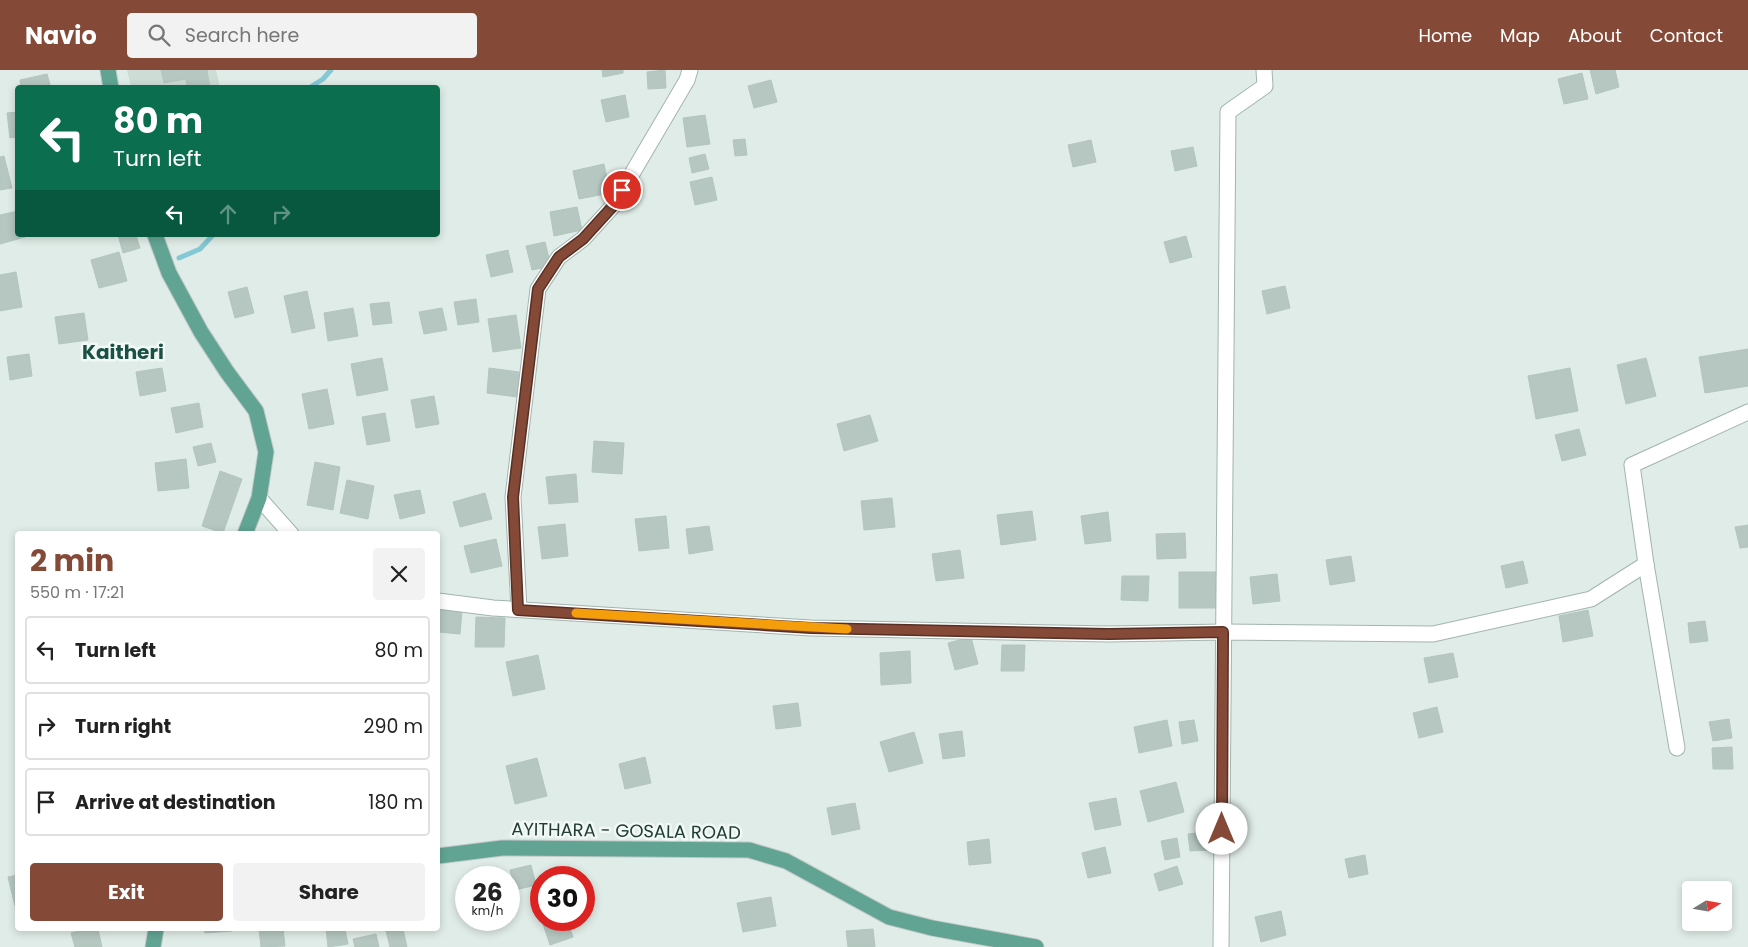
<!DOCTYPE html>
<meta charset="utf-8">
<style>
:root{--surface:#fff;--page:#f2f2f2;--text:#222;--muted:#767676;--line:#e0e0e0;--accent:#844a37}
body{margin:0;font-family:Poppins,sans-serif;background:var(--page);color:var(--text);height:100vh;display:flex;flex-direction:column;font-size:19px;white-space:nowrap}
*{box-sizing:border-box;margin:0}
p{font-size:16px;color:var(--muted)}
.icon{flex:none;width:28px;height:28px;fill:none;stroke:currentColor;stroke-width:2;stroke-linecap:round;stroke-linejoin:round}
.map{position:relative;flex:1;overflow:hidden}
.drawer{position:absolute;left:15px;top:461px;width:425px;height:400px;display:flex;flex-direction:column;background:var(--surface);border-radius:5px;box-shadow:0 2px 8px #0003}
.drawer>*{flex:none}
.hud{position:absolute;left:15px;top:15px;width:425px;height:152px;border-radius:5px;box-shadow:0 2px 8px #0003;background:#0b6e4f;color:#fff;overflow:hidden}
.needle{width:32px;rotate:79deg}
.fabs{position:absolute;left:1682px;top:811px;display:grid;gap:10px}
.fabs a{display:grid;place-items:center;width:50px;height:50px;border-radius:5px;background:var(--surface);box-shadow:0 2px 8px #0003;font-size:25px}
.speed{position:absolute;left:455px;top:796px;display:flex;gap:10px;font-size:25px;font-weight:700;text-align:center}
.speed>*{display:grid;place-content:center;width:65px;height:65px;border-radius:50%;background:var(--surface);box-shadow:0 2px 8px #0003;line-height:1}
.speed small{font-size:12px;font-weight:400}
.speed .limit{border:8px solid #d22;background:#fff;color:#111}
.pin{position:absolute;display:grid;place-items:center;width:42px;height:42px;color:#fff;margin:-21px;border:2px solid #fff;border-radius:50%;box-shadow:0 1px 5px #0007}
.me{position:absolute;width:55px;margin:-28px;rotate:0deg;stroke-linejoin:round;filter:drop-shadow(0 0 4px #0008)}
.turn{display:flex;align-items:center;gap:18px;height:105px;padding:0 15px;font-size:22px}
.turn .icon{width:65px;height:65px;stroke-width:2.5}
.turn b{display:block;font-size:35px;line-height:42px}
.lanes{display:flex;align-items:center;height:48px;padding:0 15px;background:#0003;justify-content:center;gap:25px;direction:ltr}
.lanes .off{opacity:.35}
.round{display:grid;place-items:center;flex:none;width:52px;height:52px;border-radius:5px;background:var(--page)}
.head{display:flex;align-items:center;justify-content:space-between;height:85px;padding:0 15px}
h1{font-size:30px;font-weight:700;line-height:38px;color:var(--accent)}
.button{display:flex;gap:10px;margin-top:auto;padding:10px 15px}
.button a{flex:1;height:58px;border-radius:5px;background:var(--accent);color:#fff;font-size:20px;font-weight:700;line-height:58px;text-align:center}
.button a+a{background:var(--page);color:var(--text)}
ul{padding:0;list-style:none}
li{display:flex;align-items:center;gap:15px;height:68px;margin:0 10px 8px;padding:0 5px;border:2px solid var(--line);border-radius:5px}
li div{flex:1}
li b{display:block;font-size:19px}
li em{font-style:normal}
header{display:flex;align-items:center;gap:30px;box-sizing:border-box;height:70px;padding:0 25px;background:var(--accent);color:#fff}
header strong{font-size:24px}
nav{display:flex;gap:28px;margin-inline-start:auto;font-size:18px}
.search{width:350px;height:45px;background:var(--page);display:flex;align-items:center;gap:12px;box-sizing:border-box;padding:0 18px;border-radius:5px;color:var(--muted);font-size:19px}
.map>svg:first-child{display:block}
.built{fill:#cedcd6}
.lines{fill:none;stroke-linecap:round;stroke-linejoin:round}
.stream{stroke:#84c7d5;stroke-width:5}
.building{fill:#b5c7c0;stroke:#b2c6be}
.minor-casing{stroke:#a3b4ae;stroke-width:17}
.major-casing{stroke:#c1c9c7;stroke-width:17}
.minor{stroke:#fff;stroke-width:15}
.major{stroke:#62a494;stroke-width:15}
.route-casing{stroke:#563024;stroke-width:12}
.route{stroke:#844a37;stroke-width:9}
.slow{stroke:#f59e0b;stroke-width:9}
.labels{text-anchor:middle;stroke-width:5;stroke-linejoin:round;paint-order:stroke}
.street-label{font-size:18px;fill:#203e36;stroke:#f1f8f5}
.quarter-label{font-size:20px;font-weight:bold;fill:#1a5144;stroke:#f1f8f5}
</style>
<header>
<strong>Navio</strong>
<div class="search"><svg class="icon" aria-label="search" viewBox="0 0 24 24"><circle cx="10" cy="10" r="6"/><path d="M15 15l6 6"/></svg>Search here</div>
<nav><a>Home</a><a>Map</a><a>About</a><a>Contact</a></nav>
</header>
<div class="map">
<svg width="1748" height="877" viewBox="0 0 1748 877">
<rect width="100%" height="100%" fill="#e0ece7"/>
<polygon class="built" points="127,0 216,0 220,17 131,17"/>
<g class="lines">
<g class="stream">
<polyline points="309,18 323,9 331,0"/>
<polyline points="179,188 200,179 213,165"/>
</g>
</g>
<g class="building">
<polygon points="161,0 207,0 210,18 187,18 186,9 164,13"/>
<polygon points="602,0 623,0 623,3 603,7"/>
<polygon points="665,0 666,18 648,19 647,2"/>
<polygon points="1590,0 1615,0 1619,17 1596,24"/>
<polygon points="1582,3 1588,29 1564,34 1558,9"/>
<polygon points="47,4 51,18 21,18 20,10"/>
<polygon points="771,10 777,32 754,38 748,16"/>
<polygon points="625,25 629,47 606,52 601,30"/>
<polygon points="18,42 18,67 10,68 7,43"/>
<polygon points="705,45 710,74 687,77 683,48"/>
<polygon points="745,69 747,85 735,86 733,70"/>
<polygon points="1091,70 1096,92 1073,97 1068,75"/>
<polygon points="1193,77 1197,96 1175,101 1171,81"/>
<polygon points="705,84 709,99 692,103 689,88"/>
<polygon points="4,86 12,118 0,120 0,87"/>
<polygon points="604,94 610,123 579,129 573,101"/>
<polygon points="712,107 717,130 695,135 690,112"/>
<polygon points="577,137 582,160 554,166 550,142"/>
<polygon points="18,141 18,165 25,165 25,167 0,174 0,145"/>
<polygon points="118,165 136,165 140,178 123,183"/>
<polygon points="1186,166 1192,187 1170,193 1164,172"/>
<polygon points="545,172 551,196 532,200 526,176"/>
<polygon points="508,180 513,202 491,207 486,185"/>
<polygon points="119,182 127,211 99,218 91,190"/>
<polygon points="16,202 22,237 0,241 0,205"/>
<polygon points="1285,216 1290,238 1267,244 1262,221"/>
<polygon points="247,217 254,243 235,248 228,222"/>
<polygon points="307,221 315,258 292,263 284,226"/>
<polygon points="476,229 479,252 458,255 454,232"/>
<polygon points="389,232 392,253 373,255 370,234"/>
<polygon points="353,238 358,266 328,271 324,243"/>
<polygon points="442,238 447,260 424,264 419,242"/>
<polygon points="84,243 88,270 59,274 55,247"/>
<polygon points="516,245 521,278 493,282 488,249"/>
<polygon points="1748,279 1748,316 1705,323 1699,287"/>
<polygon points="29,284 32,306 10,310 7,287"/>
<polygon points="382,288 388,320 357,326 351,294"/>
<polygon points="1646,288 1656,326 1626,334 1617,295"/>
<polygon points="162,298 166,321 140,326 136,302"/>
<polygon points="489,298 519,302 517,327 487,323"/>
<polygon points="1570,298 1578,341 1536,349 1528,306"/>
<polygon points="327,319 334,354 309,359 302,324"/>
<polygon points="434,326 439,354 416,358 411,330"/>
<polygon points="199,333 203,357 176,363 171,338"/>
<polygon points="385,343 390,371 367,375 362,347"/>
<polygon points="870,345 878,371 844,381 837,354"/>
<polygon points="1579,359 1586,385 1562,391 1555,365"/>
<polygon points="594,371 624,373 622,404 592,402"/>
<polygon points="211,373 216,392 198,396 193,377"/>
<polygon points="186,389 189,418 158,421 155,393"/>
<polygon points="315,392 340,397 333,440 307,435"/>
<polygon points="220,401 242,409 223,463 202,456"/>
<polygon points="576,404 578,432 549,434 546,407"/>
<polygon points="347,410 374,416 368,449 340,443"/>
<polygon points="420,420 425,443 400,449 394,425"/>
<polygon points="485,423 492,449 460,457 453,432"/>
<polygon points="892,428 895,457 864,460 861,431"/>
<polygon points="1032,441 1036,470 1001,475 997,445"/>
<polygon points="1108,442 1111,471 1085,474 1081,446"/>
<polygon points="666,446 669,478 639,481 635,449"/>
<polygon points="565,454 568,486 542,489 538,457"/>
<polygon points="1748,455 1748,477 1740,478 1735,457"/>
<polygon points="709,456 713,480 689,484 686,459"/>
<polygon points="1185,463 1186,488 1157,489 1156,464"/>
<polygon points="496,469 502,496 471,503 464,476"/>
<polygon points="960,480 964,508 936,511 932,484"/>
<polygon points="1351,486 1355,511 1330,515 1326,490"/>
<polygon points="1523,491 1528,513 1506,518 1501,496"/>
<rect x="1179" y="502" width="38" height="36"/>
<polygon points="1277,504 1280,531 1253,534 1250,507"/>
<polygon points="1122,506 1149,506 1148,531 1121,530"/>
<polygon points="438,539 462,541 460,564 438,562"/>
<polygon points="1588,540 1593,566 1563,572 1559,546"/>
<polygon points="476,547 505,548 504,577 475,577"/>
<polygon points="1705,551 1708,571 1690,573 1688,553"/>
<polygon points="971,567 978,594 955,600 948,573"/>
<polygon points="1002,575 1025,575 1024,601 1001,601"/>
<polygon points="910,581 911,613 881,615 880,583"/>
<polygon points="1453,583 1458,607 1429,613 1424,588"/>
<polygon points="538,585 545,619 513,626 506,592"/>
<polygon points="798,633 801,656 776,659 773,636"/>
<polygon points="1437,637 1443,662 1419,668 1413,643"/>
<polygon points="1729,649 1732,668 1713,671 1709,652"/>
<polygon points="1167,650 1172,676 1139,683 1134,657"/>
<polygon points="1194,650 1198,671 1182,674 1179,652"/>
<polygon points="962,661 965,686 943,689 939,664"/>
<polygon points="914,662 923,693 889,702 880,672"/>
<polygon points="1732,677 1733,699 1713,699 1712,678"/>
<polygon points="645,687 651,713 625,719 619,694"/>
<polygon points="537,688 547,726 515,734 506,696"/>
<polygon points="1176,712 1184,742 1148,752 1140,721"/>
<polygon points="1116,728 1121,755 1095,760 1089,733"/>
<polygon points="855,733 860,759 832,765 827,738"/>
<polygon points="1206,762 1208,780 1190,781 1188,764"/>
<polygon points="1177,768 1180,787 1165,790 1161,771"/>
<polygon points="989,769 991,793 969,795 967,772"/>
<polygon points="1105,777 1111,803 1088,808 1082,783"/>
<polygon points="1365,785 1368,804 1349,808 1345,789"/>
<polygon points="531,795 536,815 515,820 510,800"/>
<polygon points="1177,796 1183,814 1159,821 1154,804"/>
<polygon points="18,805 18,835 15,836 8,807"/>
<polygon points="771,827 776,856 743,862 737,833"/>
<polygon points="1281,841 1286,865 1261,872 1255,847"/>
<polygon points="545,850 567,850 573,867 550,875 542,851"/>
<polygon points="88,859 98,859 102,877 75,877 71,863"/>
<polygon points="204,859 232,859 232,861 205,863"/>
<polygon points="259,859 283,859 285,876 261,877"/>
<polygon points="326,859 345,859 348,874 328,877"/>
<polygon points="403,859 407,877 390,877 386,861"/>
<polygon points="873,859 875,877 848,877 846,861"/>
<polygon points="376,864 379,877 355,877 353,869"/>
</g>
<g class="lines">
<g class="minor-casing">
<g id="minor">
<polyline points="259,428 291,464"/>
<polyline points="1646,494 1677,678"/>
<polyline points="438,531 493,538 811,558 1109,564 1223,562 1433,564 1591,529 1646,494 1632,395 1748,342"/>
<polyline points="519,539 513,427 538,219 559,187 583,169 613,136 687,10 690,0"/>
<polyline points="1221,877 1228,42 1265,16 1264,0"/>
</g>
</g>
<g class="major-casing">
<g id="major">
<polyline points="108,0 111,18"/>
<polyline points="155,165 169,203 201,262 227,302 256,341 266,382 259,428 245,464"/>
<polyline points="438,786 502,778 749,780 786,791 889,847 932,858 1036,877"/>
<polyline points="153,877 156,859"/>
</g>
</g>
<use href="#minor" class="minor"/>
<use href="#major" class="major"/>
</g>
<g class="lines">
<g class="route-casing">
<polyline id="route" points="622,120 613,136 583,169 559,187 538,219 513,427 518,540 811,558 1109,564 1223,562 1222,759"/>
</g>
<use href="#route" class="route"/>
<polyline class="slow" points="576,543 847,559"/>
</g>
<g class="labels">
<g class="street-label">
<text transform="translate(626 761) rotate(1)" y="6">AYITHARA - GOSALA ROAD</text>
</g>
<g class="quarter-label">
<text x="123" y="289">Kaitheri</text>
</g>
</g>
</svg>
<div class="fabs">
<a><svg class="needle" viewBox="-14 -14 28 28"><path d="M0-13l5 13h-10z" fill="#e53935"/><path d="M0 13l5-13h-10z" fill="#767676"/></svg></a>
</div>
<div class="speed"><div>26<small>km/h</small></div><div class="limit">30</div></div>
<div class="pin" style="left:622px;top:120px;background:#d93025"><svg class="icon" aria-label="arrive" viewBox="0 0 24 24"><path d="M6 21V4h12l-3 4 3 4H6"/></svg></div>
<svg class="me" style="left:1222px;top:759px" viewBox="-20 -20 40 40"><circle r="19" fill="#fff"/><path d="M0-13L10 11 0 6-10 11z" fill="#844a37"/></svg>
<div class="hud">
<div class="turn"><svg class="icon" aria-label="left" viewBox="0 0 24 24"><path d="M17 20v-9H6M10 6l-5 5 5 5"/></svg><div><b>80 m</b>Turn left</div></div>
<div class="lanes"><svg class="icon" aria-label="left" viewBox="0 0 24 24"><path d="M17 20v-9H6M10 6l-5 5 5 5"/></svg><svg class="icon off" aria-label="ahead" viewBox="0 0 24 24"><path d="M12 20V5M6 11l6-6 6 6"/></svg><svg class="icon off" aria-label="right" viewBox="0 0 24 24"><path d="M7 20v-9h11M14 6l5 5-5 5"/></svg></div>
</div>
<section class="drawer">
<div class="head"><div><h1>2 min</h1><p>550 m · 17:21</p></div><a class="round"><svg class="icon" aria-label="close" viewBox="0 0 24 24"><path d="M6 6l12 12M18 6L6 18"/></svg></a></div>
<ul>
<li><svg class="icon" aria-label="left" viewBox="0 0 24 24"><path d="M17 20v-9H6M10 6l-5 5 5 5"/></svg><div><b>Turn left</b></div><em>80 m</em></li>
<li><svg class="icon" aria-label="right" viewBox="0 0 24 24"><path d="M7 20v-9h11M14 6l5 5-5 5"/></svg><div><b>Turn right</b></div><em>290 m</em></li>
<li><svg class="icon" aria-label="arrive" viewBox="0 0 24 24"><path d="M6 21V4h12l-3 4 3 4H6"/></svg><div><b>Arrive at destination</b></div><em>180 m</em></li>
</ul>
<div class="button"><a>Exit</a><a>Share</a></div>
</section>
</div>
